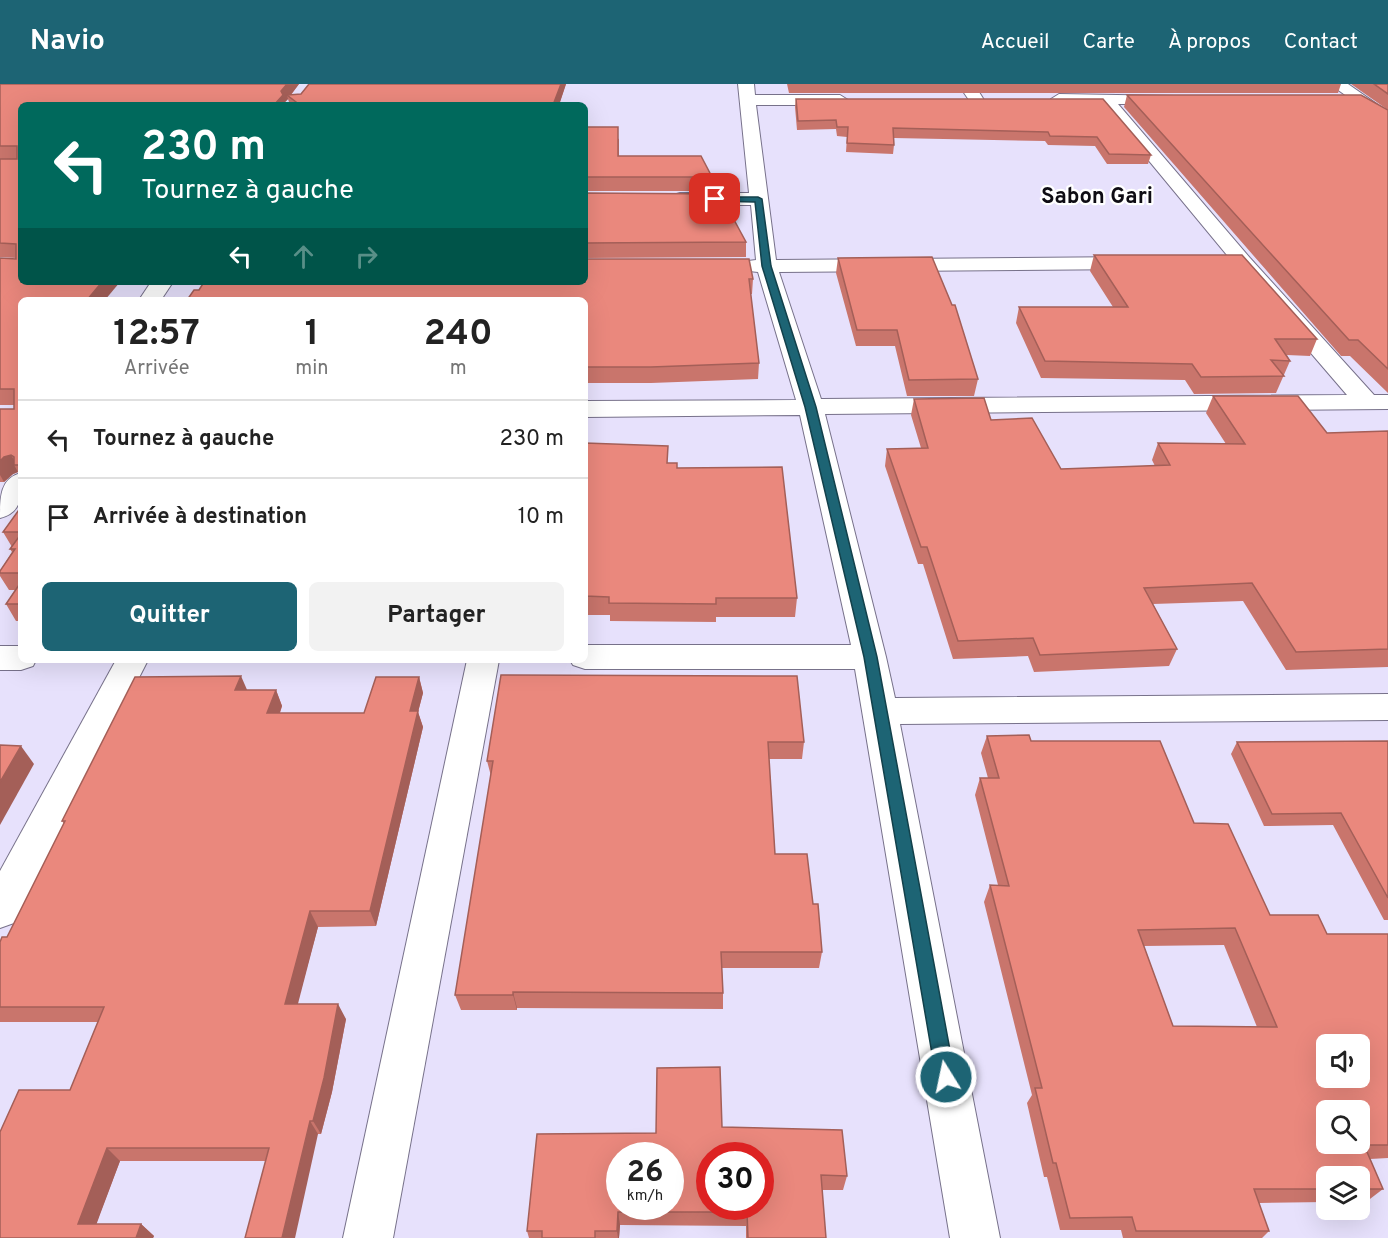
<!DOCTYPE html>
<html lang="fr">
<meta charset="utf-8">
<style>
:root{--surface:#fff;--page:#f2f2f2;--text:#222;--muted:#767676;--line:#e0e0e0;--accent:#1d6474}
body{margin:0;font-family:Overpass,sans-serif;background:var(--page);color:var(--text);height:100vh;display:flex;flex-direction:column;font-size:22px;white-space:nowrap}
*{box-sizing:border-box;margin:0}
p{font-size:20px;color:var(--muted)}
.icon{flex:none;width:33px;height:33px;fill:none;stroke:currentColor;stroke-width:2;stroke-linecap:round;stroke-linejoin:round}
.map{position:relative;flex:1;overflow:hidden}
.drawer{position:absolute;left:18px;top:213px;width:570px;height:366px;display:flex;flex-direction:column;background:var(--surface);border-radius:9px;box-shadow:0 6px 24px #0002}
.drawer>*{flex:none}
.hud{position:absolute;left:18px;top:18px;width:570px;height:183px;border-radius:9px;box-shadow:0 6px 24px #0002;background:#00695c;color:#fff;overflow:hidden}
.controls{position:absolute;left:1316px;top:950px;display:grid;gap:12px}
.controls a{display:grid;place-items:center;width:54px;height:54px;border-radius:9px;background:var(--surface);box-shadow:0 6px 24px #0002;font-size:30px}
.speed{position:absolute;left:606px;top:1058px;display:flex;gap:12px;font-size:30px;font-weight:700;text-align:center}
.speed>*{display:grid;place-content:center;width:78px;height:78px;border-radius:50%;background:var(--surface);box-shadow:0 6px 24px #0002;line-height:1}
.speed small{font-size:15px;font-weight:400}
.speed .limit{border:9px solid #d22;background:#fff;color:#111}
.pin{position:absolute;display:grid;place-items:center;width:51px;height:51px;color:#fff;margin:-26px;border-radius:12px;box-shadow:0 3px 9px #0006}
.me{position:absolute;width:66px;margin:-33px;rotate:350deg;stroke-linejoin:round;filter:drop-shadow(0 0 4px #0008)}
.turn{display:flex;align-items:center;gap:21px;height:126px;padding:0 24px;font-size:27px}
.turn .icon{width:78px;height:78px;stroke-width:2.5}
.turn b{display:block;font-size:42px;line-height:51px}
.lanes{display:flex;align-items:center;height:57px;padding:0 24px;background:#0003;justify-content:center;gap:30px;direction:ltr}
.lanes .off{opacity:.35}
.eta{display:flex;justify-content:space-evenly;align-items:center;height:102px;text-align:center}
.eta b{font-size:36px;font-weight:700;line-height:42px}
.button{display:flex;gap:12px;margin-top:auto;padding:12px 24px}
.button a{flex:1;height:69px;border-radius:9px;background:var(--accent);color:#fff;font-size:24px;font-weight:700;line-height:69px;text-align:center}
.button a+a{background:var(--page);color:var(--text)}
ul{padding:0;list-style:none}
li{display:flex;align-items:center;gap:18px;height:78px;padding:0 24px;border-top:2px solid var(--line)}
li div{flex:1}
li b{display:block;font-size:22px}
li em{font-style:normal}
header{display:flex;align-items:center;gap:36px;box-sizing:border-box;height:84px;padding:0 30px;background:var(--accent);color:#fff}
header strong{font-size:28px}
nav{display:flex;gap:33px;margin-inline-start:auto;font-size:21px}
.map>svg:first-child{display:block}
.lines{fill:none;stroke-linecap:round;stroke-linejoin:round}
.street-casing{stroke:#77718a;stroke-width:2}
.street{fill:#fff;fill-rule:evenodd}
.wall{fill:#c9756c;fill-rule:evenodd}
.shaded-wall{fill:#a45f58}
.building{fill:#ea887d;stroke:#a45f58;stroke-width:1.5;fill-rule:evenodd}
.route{fill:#1d6474;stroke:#13414b;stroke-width:1.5}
.labels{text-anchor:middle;stroke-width:4.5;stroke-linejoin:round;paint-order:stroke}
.far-district-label{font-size:22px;font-weight:bold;fill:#0e0c14;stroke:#fff}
</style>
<header>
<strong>Navio</strong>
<nav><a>Accueil</a><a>Carte</a><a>À propos</a><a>Contact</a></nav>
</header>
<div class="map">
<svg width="1388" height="1154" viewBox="0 0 1388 1154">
<rect width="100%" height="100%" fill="#e7e1fc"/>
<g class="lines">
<g class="street-casing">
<g id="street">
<polygon points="738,0 754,0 755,11 840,11 848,16 840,21 756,21 776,176 1136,173 1143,175 1146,179 1143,183 1136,185 779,188 821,315 1347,311 1236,182 1102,20 1054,18 1051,15 1059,10 1175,12 1178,15 1170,20 1118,20 1250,174 1374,311 1388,311 1388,325 825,330 886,573 895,614 1388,610 1388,636 900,640 1000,1154 950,1154 855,585 585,585 573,581 570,576 585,576 585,561 851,561 800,331 585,333 585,317 796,316 758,188 740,186 737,182 740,178 756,176 751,121 680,121 673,119 671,115 673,111 680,109 749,109"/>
<polygon points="958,0 974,0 984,16 981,19 971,19"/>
<polygon points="1330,0 1348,0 1388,28 1388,40 1382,38"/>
<polygon points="151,198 173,198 161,216 139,216"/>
<path d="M 21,389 C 21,409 24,428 0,434 C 0,414 0,394 21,389 Z"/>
<polygon points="0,562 21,562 21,576 36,576 33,582 21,586 0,586"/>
<polygon points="116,576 148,576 14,839 0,844 0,787"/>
<polygon points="467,576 499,576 393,1154 343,1154"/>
</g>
</g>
<use href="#street" class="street"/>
</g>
<g class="wall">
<polygon points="0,0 299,0 291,11 301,10 309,0 566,0 559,21 290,21 288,15 285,18 21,216 21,393 18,388 13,390 4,398 0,398 0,325 14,325 14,321 0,321 0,174 16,175 16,174 0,173"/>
<polygon points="787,0 1341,0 1338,9 789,9"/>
<polygon points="1351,0 1388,0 1388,309 1350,272 1341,272 1124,23 1127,11 1388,26"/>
<polygon points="796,15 1103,15 1151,71 1148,80 1107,80 1095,62 1048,61 1045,57 894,54 894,61 893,70 846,68 847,53 837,52 836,45 797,46 795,23"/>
<polygon points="585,43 619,55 619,72 712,93 712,107 585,107"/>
<polygon points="585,109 746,158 746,173 585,174"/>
<polygon points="1094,171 1317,255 1310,272 1287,271 1290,277 1276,309 1194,310 1185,296 1041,294 1016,239 1019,223 1113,223 1090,187"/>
<polygon points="838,174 978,295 974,312 907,312 895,262 856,262 836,189"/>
<polygon points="753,195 752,210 750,210 759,279 758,295 651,299 585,299 585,216"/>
<polygon points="1213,312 1327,349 1388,347 1388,583 1286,586 1243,517 1153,520 1177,565 1169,582 1034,588 1028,572 953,575 923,480 918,480 885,382 887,365 921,364 911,331 914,315 991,336 1061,385 1155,382 1152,376 1158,359 1226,360 1206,329"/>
<polygon points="585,359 668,379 677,384 797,514 795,533 716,533 716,538 610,537 610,531 585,531"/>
<polygon points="21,423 21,537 16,537 6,520 15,506 9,506 0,492 0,487 12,468 10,465 12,463 3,448"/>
<polygon points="501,591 804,658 802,675 769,675 775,770 813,820 822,868 819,884 722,884 723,909 723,925 517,924 517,926 461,926 455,911 491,692 487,677"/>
<polygon points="419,593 423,609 418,628 423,643 376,842 318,843 297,920 346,935 332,1008 321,1050 318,1050 265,1077 120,1077 96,1140 141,1140 154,1152 153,1154 0,1154 70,1006 98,938 0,938 0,858 7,853 64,740 62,737 247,606 276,606 282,622 280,629 364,629"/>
<path d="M 987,652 L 1031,657 L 1194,739 L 1270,831 L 1327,850 L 1388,850 L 1388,1074 L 1370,1075 L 1383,1105 L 1366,1118 L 1359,1118 L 1359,1092 L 1326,1092 L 1326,1118 L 1259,1119 L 1269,1147 L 1262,1154 L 1123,1154 L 1121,1146 L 1060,1146 L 1047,1093 L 1044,1093 L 1027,1019 L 1032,1011 L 984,818 L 990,801 L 998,801 L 975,711 L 980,694 L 988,694 L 981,669 ZM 1224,861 L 1257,943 L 1173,942 L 1144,862 Z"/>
<polygon points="1388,657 1388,836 1384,836 1333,741 1264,742 1231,670 1237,658"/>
<polygon points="722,1043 847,1092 843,1106 822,1106 826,1154 746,1154 746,1142 620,1141 619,1154 529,1154 527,1147 656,1049"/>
</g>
<g class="shaded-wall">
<polygon points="287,0 299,0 289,13 287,11 288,15 285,18 286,21 274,21 281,7"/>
<polygon points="561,0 566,0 559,21 553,21"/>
<polygon points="102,198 120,198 105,216 87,216"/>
<polygon points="11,371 17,381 14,381 18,388 13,390 4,398 0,391 0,377 4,373"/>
<polygon points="241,592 248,608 235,606"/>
<polygon points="419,593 423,609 418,628 423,643 376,842 370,827 410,627"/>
<polygon points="276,606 282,622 274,645 267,629"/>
<polygon points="21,662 34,680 0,741 0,698"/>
<polygon points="310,827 318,843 294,935 285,920"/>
<polygon points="513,908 517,924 517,926 513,911"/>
<polygon points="338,920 346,935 332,1008 321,1050 313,1037"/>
<polygon points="310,1037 318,1050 295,1154 282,1154"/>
<polygon points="107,1064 120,1077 92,1152 78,1140"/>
<polygon points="618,1128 620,1141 619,1154 618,1154 617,1147"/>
<polygon points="141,1140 154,1152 153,1154 136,1154"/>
</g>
<g class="building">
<polygon points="0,0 287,0 281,7 283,11 274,21 21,21 21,198 102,198 87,216 21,216 21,381 14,381 14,373 11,371 4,373 0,377 0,325 14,325 14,305 0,305 0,174 16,175 16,160 0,159 0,75 17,75 17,62 0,62"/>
<polygon points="309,0 561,0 553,21 300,21 287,11 301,10"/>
<polygon points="1374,0 1388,0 1388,10"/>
<polygon points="1127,11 1361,11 1388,26 1388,285 1358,256 1349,256"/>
<polygon points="796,15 1103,15 1151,71 1109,70 1097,53 1050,52 1048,48 893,44 894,61 847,59 848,43 837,43 836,36 798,37"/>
<polygon points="585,43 618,43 618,72 701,72 712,93 585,93"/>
<polygon points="585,109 720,110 746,158 585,159"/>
<polygon points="1094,171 1242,171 1317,255 1275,255 1290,277 1271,276 1284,292 1201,293 1192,280 1045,277 1019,223 1128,223"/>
<polygon points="932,173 952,221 955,221 978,295 909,296 897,246 857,246 838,174"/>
<polygon points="585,175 749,175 753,195 749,195 759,279 651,283 585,283 585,216 187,216 194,206 199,206 204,198 585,198"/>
<polygon points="1213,312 1298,312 1327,349 1388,347 1388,565 1296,568 1252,499 1144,504 1177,565 1040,571 1033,554 958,557 927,463 921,463 887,365 928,364 914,315 984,314 991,336 1032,334 1061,385 1170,381 1158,359 1245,360"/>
<polygon points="585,359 668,362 667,379 677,379 677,384 782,383 797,514 716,514 716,520 609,519 609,513 585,512"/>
<polygon points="21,423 21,448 3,448"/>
<polygon points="21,450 21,489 0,489 0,487 15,465 10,465"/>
<polygon points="21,498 21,520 6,520"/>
<polygon points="501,591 797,592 804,658 768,658 775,770 807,770 813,820 818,820 822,868 721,868 723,909 513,908 513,911 455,911 493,677 487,677"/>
<polygon points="241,592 235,606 276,606 267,629 364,629 376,593 419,593 410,627 418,627 370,827 310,827 285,920 338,920 324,994 313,1037 310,1037 282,1154 245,1154 269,1064 107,1064 78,1140 141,1140 136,1154 0,1154 0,1048 19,1006 70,1006 104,923 0,923 0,858 2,853 7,853 65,737 62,737 135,593"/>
<path d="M 1029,651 L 1031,657 L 1160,657 L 1194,739 L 1228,740 L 1270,831 L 1318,831 L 1327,850 L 1388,850 L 1388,1061 L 1364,1061 L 1383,1105 L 1359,1105 L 1359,1092 L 1326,1092 L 1326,1105 L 1254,1105 L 1269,1147 L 1136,1147 L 1132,1133 L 1070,1134 L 1056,1079 L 1053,1079 L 1035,1004 L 1042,1004 L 990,801 L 1009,802 L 980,694 L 999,694 L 987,652 ZM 1235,844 L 1277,943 L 1173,942 L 1138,846 ZM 1326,960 L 1359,960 L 1359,993 L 1326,993 ZM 1326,1026 L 1359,1026 L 1359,1059 L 1326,1059 Z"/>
<polygon points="1388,657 1388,814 1341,729 1272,730 1237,658"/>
<polygon points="0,661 21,662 0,698"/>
<path d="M 720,983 L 722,1043 L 842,1046 L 847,1092 L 821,1091 L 826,1154 L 748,1154 L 747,1128 L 618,1128 L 617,1147 L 595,1147 L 595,1154 L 542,1154 L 542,1147 L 527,1147 L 537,1050 L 656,1049 L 657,984 ZM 620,1071 L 670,1071 L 670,1122 L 620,1122 ZM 710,1071 L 760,1071 L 760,1122 L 710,1122 Z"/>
</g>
<polygon class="route" points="715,113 758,113 762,115 771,182 816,323 877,573 955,993 953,1000 946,1003 939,1000 936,993 864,573 805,323 762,182 755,118 712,117 711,115"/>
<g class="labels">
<g class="far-district-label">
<text x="1097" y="119">Sabon Gari</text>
</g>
</g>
</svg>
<div class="controls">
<a><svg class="icon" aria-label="sound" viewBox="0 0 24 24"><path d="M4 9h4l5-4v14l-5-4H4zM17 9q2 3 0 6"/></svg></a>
<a><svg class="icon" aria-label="search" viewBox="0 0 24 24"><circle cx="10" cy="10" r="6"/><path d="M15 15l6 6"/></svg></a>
<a><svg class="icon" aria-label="layers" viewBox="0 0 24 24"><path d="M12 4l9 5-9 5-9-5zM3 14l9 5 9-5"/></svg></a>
</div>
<div class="speed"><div>26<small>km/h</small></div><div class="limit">30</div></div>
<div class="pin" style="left:715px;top:115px;background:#d93025"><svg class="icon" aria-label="arrive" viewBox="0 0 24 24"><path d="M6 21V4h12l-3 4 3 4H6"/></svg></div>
<svg class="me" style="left:946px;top:993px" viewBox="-20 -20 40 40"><circle r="17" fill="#1d6474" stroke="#fff" stroke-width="3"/><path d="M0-11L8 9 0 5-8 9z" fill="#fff"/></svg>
<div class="hud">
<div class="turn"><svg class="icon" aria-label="left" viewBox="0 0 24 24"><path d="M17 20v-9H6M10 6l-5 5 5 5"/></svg><div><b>230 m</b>Tournez à gauche</div></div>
<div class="lanes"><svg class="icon" aria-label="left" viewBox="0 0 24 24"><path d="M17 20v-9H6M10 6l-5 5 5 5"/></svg><svg class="icon off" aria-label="ahead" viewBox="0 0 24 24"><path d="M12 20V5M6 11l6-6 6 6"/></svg><svg class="icon off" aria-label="right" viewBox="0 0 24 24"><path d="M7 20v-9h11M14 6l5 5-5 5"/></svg></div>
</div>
<section class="drawer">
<div class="eta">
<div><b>12:57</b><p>Arrivée</p></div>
<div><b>1</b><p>min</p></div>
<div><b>240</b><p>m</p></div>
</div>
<ul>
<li><svg class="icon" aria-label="left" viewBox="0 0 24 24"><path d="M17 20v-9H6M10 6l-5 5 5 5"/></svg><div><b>Tournez à gauche</b></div><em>230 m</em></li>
<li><svg class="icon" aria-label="arrive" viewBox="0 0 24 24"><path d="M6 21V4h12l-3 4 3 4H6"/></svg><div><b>Arrivée à destination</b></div><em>10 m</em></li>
</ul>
<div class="button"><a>Quitter</a><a>Partager</a></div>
</section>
</div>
